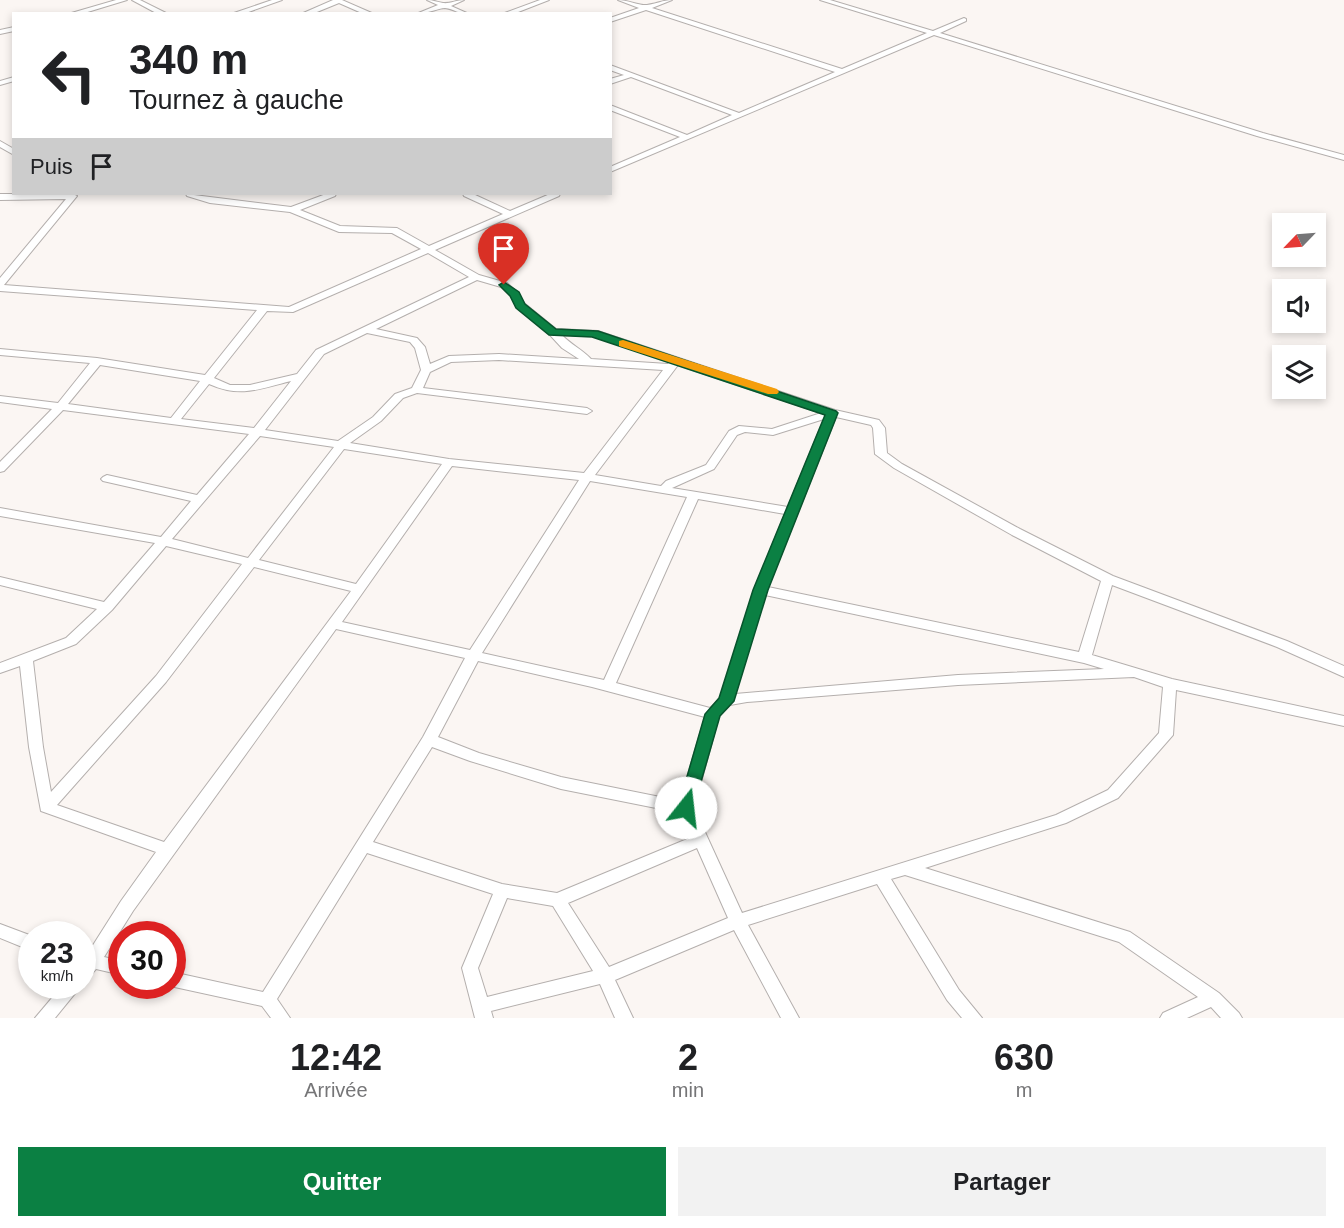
<!DOCTYPE html>
<html lang="fr">
<meta charset="utf-8">
<style>
:root{--surface:#fff;--page:#f2f2f2;--text:#202124;--muted:#757577;--accent:#0b8043}
body{margin:0;font-family:Arial,sans-serif;background:var(--page);color:var(--text);height:100vh;display:flex;flex-direction:column;font-size:22px;white-space:nowrap}
*{box-sizing:border-box;margin:0}
p{font-size:20px;color:var(--muted)}
.icon{flex:none;width:33px;height:33px;fill:none;stroke:currentColor;stroke-width:2;stroke-linecap:round;stroke-linejoin:round}
.map{position:relative;height:1018px;overflow:hidden}
.side{display:flex;flex-direction:column;background:var(--surface);flex:1}
.side>*{flex:none}
.hud{position:absolute;left:12px;top:12px;width:600px;height:183px;border-radius:0px;box-shadow:0 3px 9px #0003;background:#fff;color:var(--text);overflow:hidden}
.needle{width:39px;rotate:245deg}
.tools{position:absolute;left:1272px;top:213px;display:grid;gap:12px}
.tools a{display:grid;place-items:center;width:54px;height:54px;border-radius:0px;background:var(--surface);box-shadow:0 3px 9px #0003;font-size:30px}
.speed{position:absolute;left:18px;top:921px;display:flex;gap:12px;font-size:30px;font-weight:700;text-align:center}
.speed>*{display:grid;place-content:center;width:78px;height:78px;border-radius:50%;background:var(--surface);box-shadow:0 3px 9px #0003;line-height:1}
.speed small{font-size:15px;font-weight:400}
.speed .limit{border:9px solid #d22;background:#fff;color:#111}
.pin{position:absolute;display:grid;place-items:center;width:51px;height:51px;color:#fff;margin:-62px -26px;border-radius:50% 50% 50% 0;rotate:-45deg;box-shadow:0 0 6px #0007}
.pin .icon{rotate:45deg}
.me{position:absolute;width:66px;margin:-33px;rotate:16deg;stroke-linejoin:round;filter:drop-shadow(0 0 4px #0008)}
.turn{display:flex;align-items:center;gap:21px;height:126px;padding:0 18px;font-size:27px}
.turn .icon{width:78px;height:78px;stroke-width:2.5}
.turn b{display:block;font-size:42px;line-height:51px}
.then{display:flex;align-items:center;height:57px;padding:0 18px;background:#0003;gap:12px;font-size:22px}
.eta{display:flex;justify-content:space-evenly;align-items:center;height:102px;text-align:center}
.eta b{font-size:36px;font-weight:800;line-height:42px}
.button{display:flex;gap:12px;margin-top:auto;padding:12px 18px}
.button a{flex:1;height:69px;border-radius:0px;background:var(--accent);color:#fff;font-size:24px;font-weight:800;line-height:69px;text-align:center}
.button a+a{background:var(--page);color:var(--text)}
.map>svg:first-child{display:block}
.lines{fill:none;stroke-linecap:round;stroke-linejoin:round}
.street-casing{stroke:#b4afad;stroke-width:2}
.street{fill:#fff;fill-rule:evenodd}
.route{fill:#0b8043;stroke:#07532c;stroke-width:1.5}
.slow{fill:#f59e0b}
</style>
<div class="map">
<svg width="1344" height="1018" viewBox="0 0 1344 1018">
<rect width="100%" height="100%" fill="#fbf6f3"/>
<g class="lines">
<g class="street-casing">
<g id="street">
<polygon points="116,0 127,0 81,14 68,14"/>
<polygon points="132,0 140,0 168,14 158,14"/>
<polygon points="272,0 282,0 243,14 231,14"/>
<polygon points="333,0 342,0 374,14 364,14 339,3 312,14 301,14"/>
<path d="M 427,0 C 433,0 437,2 443,3 C 449,4 457,0 464,0 L 451,6 L 469,14 C 458,14 454,9 445,8 C 439,8 426,14 416,14 L 438,5 Z"/>
<polygon points="540,0 549,0 513,14 502,14"/>
<path d="M 618,0 C 627,0 640,6 647,5 C 656,4 663,0 672,0 L 652,8 L 842,69 L 927,33 L 820,0 L 830,0 L 933,31 L 964,18 L 966,19 L 966,21 L 940,33 L 1263,133 L 1344,155 L 1344,160 L 1257,136 L 934,35 L 610,172 L 610,167 L 680,137 L 610,110 L 610,105 L 687,135 L 732,115 L 631,77 L 610,84 L 610,79 L 624,75 L 610,70 L 610,65 L 739,113 L 835,72 L 646,10 L 610,22 L 610,18 L 639,8 Z"/>
<polygon points="14,27 14,31 0,34 0,30"/>
<polygon points="14,77 14,81 0,85 0,81"/>
<polygon points="0,141 14,149 14,155 0,147"/>
<path d="M 0,194 L 73,194 L 77,196 L 4,285 L 289,307 L 421,249 L 392,233 L 339,232 L 290,212 L 210,203 L 187,196 L 186,194 L 291,207 L 326,194 L 336,194 L 335,196 L 300,210 L 340,226 L 397,228 L 429,246 L 503,214 L 464,196 L 463,194 L 473,194 L 510,211 L 550,194 L 560,194 L 559,196 L 435,250 L 479,275 L 507,283 L 518,293 L 524,303 L 556,329 L 598,331 L 835,410 L 879,420 L 885,428 L 887,453 L 902,464 L 1020,529 L 1113,576 L 1287,641 L 1344,666 L 1344,677 L 1277,647 L 1112,585 L 1092,655 L 1172,679 L 1344,716 L 1344,726 L 1176,690 L 1173,735 L 1118,798 L 1066,823 L 925,868 L 1130,932 L 1219,993 L 1239,1013 L 1242,1018 L 1221,1018 L 1211,1007 L 1187,1018 L 1160,1018 L 1163,1013 L 1198,997 L 1119,942 L 905,875 L 891,879 L 959,990 L 982,1018 L 962,1018 L 947,1000 L 877,884 L 748,925 L 799,1018 L 781,1018 L 734,930 L 615,980 L 633,1018 L 615,1018 L 600,984 L 491,1011 L 493,1018 L 475,1018 L 462,968 L 493,894 L 367,853 L 277,999 L 290,1018 L 271,1018 L 262,1006 L 170,986 L 172,986 L 172,972 L 263,992 L 423,737 L 465,658 L 336,629 L 133,911 L 104,957 L 122,961 L 122,975 L 96,969 L 88,978 L 82,980 L 82,952 L 88,953 L 121,901 L 156,852 L 41,811 L 29,747 L 20,666 L 0,673 L 0,663 L 66,638 L 97,609 L 0,585 L 0,577 L 104,602 L 155,543 L 0,516 L 0,508 L 161,537 L 191,501 L 103,481 L 101,479 L 103,477 L 107,475 L 197,495 L 249,434 L 63,410 L 4,471 L 0,472 L 0,462 L 52,409 L 0,402 L 0,396 L 58,403 L 90,363 L 0,355 L 0,349 L 97,358 L 205,375 L 257,310 L 0,291 L 0,278 L 66,199 L 0,200 ZM 428,253 L 469,277 L 316,350 L 297,374 L 250,385 L 230,385 L 214,378 L 267,311 L 293,312 ZM 477,280 L 501,287 L 511,296 L 517,307 L 549,334 L 562,348 L 579,359 L 499,354 L 449,356 L 430,364 L 425,347 L 417,338 L 376,329 ZM 367,333 L 410,342 L 415,348 L 421,370 L 412,388 L 395,394 L 373,417 L 338,441 L 265,430 L 324,354 ZM 562,335 L 593,336 L 669,362 L 668,364 L 591,359 C 583,350 570,344 562,335 ZM 499,360 L 663,370 L 584,473 L 449,459 L 350,443 L 381,421 L 403,398 L 417,393 L 587,414 L 592,411 L 587,408 L 423,388 L 430,372 L 451,362 ZM 100,365 L 200,381 L 171,418 L 68,404 ZM 678,365 L 821,413 L 772,429 L 739,426 L 729,431 L 706,465 L 666,481 L 661,486 L 595,475 ZM 291,381 L 254,428 L 181,419 L 209,384 C 241,398 259,389 291,381 ZM 836,417 L 871,425 L 873,428 L 875,454 L 894,468 L 1012,535 L 1101,581 L 1079,652 L 768,587 ZM 824,419 L 788,507 L 672,488 L 714,469 L 737,435 L 745,432 L 773,435 ZM 260,436 L 334,447 L 248,558 L 172,539 ZM 344,449 L 442,464 L 356,584 L 259,560 ZM 452,466 L 579,480 L 470,650 L 342,622 ZM 590,481 L 687,497 L 604,680 L 482,653 ZM 698,499 L 785,514 L 754,590 L 720,699 L 710,708 L 616,683 ZM 166,546 L 242,564 L 156,676 L 51,792 L 43,747 L 33,661 L 76,644 L 112,610 ZM 254,567 L 351,591 L 164,842 L 57,805 L 166,682 ZM 765,595 L 1084,663 L 1104,669 L 958,675 L 735,694 ZM 478,661 L 592,687 L 705,717 L 680,801 L 561,777 L 479,753 L 438,737 ZM 1134,677 L 1163,687 L 1159,733 L 1108,790 L 1056,815 L 742,913 L 694,808 L 719,716 L 730,705 L 747,702 L 958,685 ZM 432,747 L 470,761 L 561,789 L 681,813 L 692,837 L 557,893 L 502,884 L 373,842 ZM 697,848 L 728,918 L 609,967 L 568,903 ZM 507,898 L 553,906 L 593,971 L 487,997 L 478,968 Z"/>
<polygon points="0,924 32,936 32,951 0,938"/>
<polygon points="62,986 81,986 55,1018 35,1018"/>
</g>
</g>
<use href="#street" class="street"/>
</g>
<polygon class="route" points="504,282 519,292 525,304 556,329 598,331 836,411 838,413 768,590 734,701 720,716 692,813 686,815 680,813 678,808 705,714 719,698 753,590 825,415 592,337 549,335 516,308 510,296 499,285"/>
<polygon class="slow" points="623,340 777,389 779,392 777,394 768,394 619,346 619,341"/>
</svg>
<div class="tools">
<a><svg class="needle" viewBox="-14 -14 28 28"><path d="M0-13l5 13h-10z" fill="#e53935"/><path d="M0 13l5-13h-10z" fill="#757577"/></svg></a>
<a><svg class="icon" aria-label="sound" viewBox="0 0 24 24"><path d="M4 9h4l5-4v14l-5-4H4zM17 9q2 3 0 6"/></svg></a>
<a><svg class="icon" aria-label="layers" viewBox="0 0 24 24"><path d="M12 4l9 5-9 5-9-5zM3 14l9 5 9-5"/></svg></a>
</div>
<div class="speed"><div>23<small>km/h</small></div><div class="limit">30</div></div>
<div class="pin" style="left:504px;top:285px;background:#d93025"><svg class="icon" aria-label="arrive" viewBox="0 0 24 24"><path d="M6 21V4h12l-3 4 3 4H6"/></svg></div>
<svg class="me" style="left:686px;top:808px" viewBox="-20 -20 40 40"><circle r="19" fill="#fff"/><path d="M0-13L10 11 0 6-10 11z" fill="#0b8043"/></svg>
<div class="hud">
<div class="turn"><svg class="icon" aria-label="left" viewBox="0 0 24 24"><path d="M17 20v-9H6M10 6l-5 5 5 5"/></svg><div><b>340 m</b>Tournez à gauche</div></div>
<div class="then">Puis<svg class="icon" aria-label="arrive" viewBox="0 0 24 24"><path d="M6 21V4h12l-3 4 3 4H6"/></svg></div>
</div>
</div>
<section class="side">
<div class="eta">
<div><b>12:42</b><p>Arrivée</p></div>
<div><b>2</b><p>min</p></div>
<div><b>630</b><p>m</p></div>
</div>
<div class="button"><a>Quitter</a><a>Partager</a></div>
</section>
